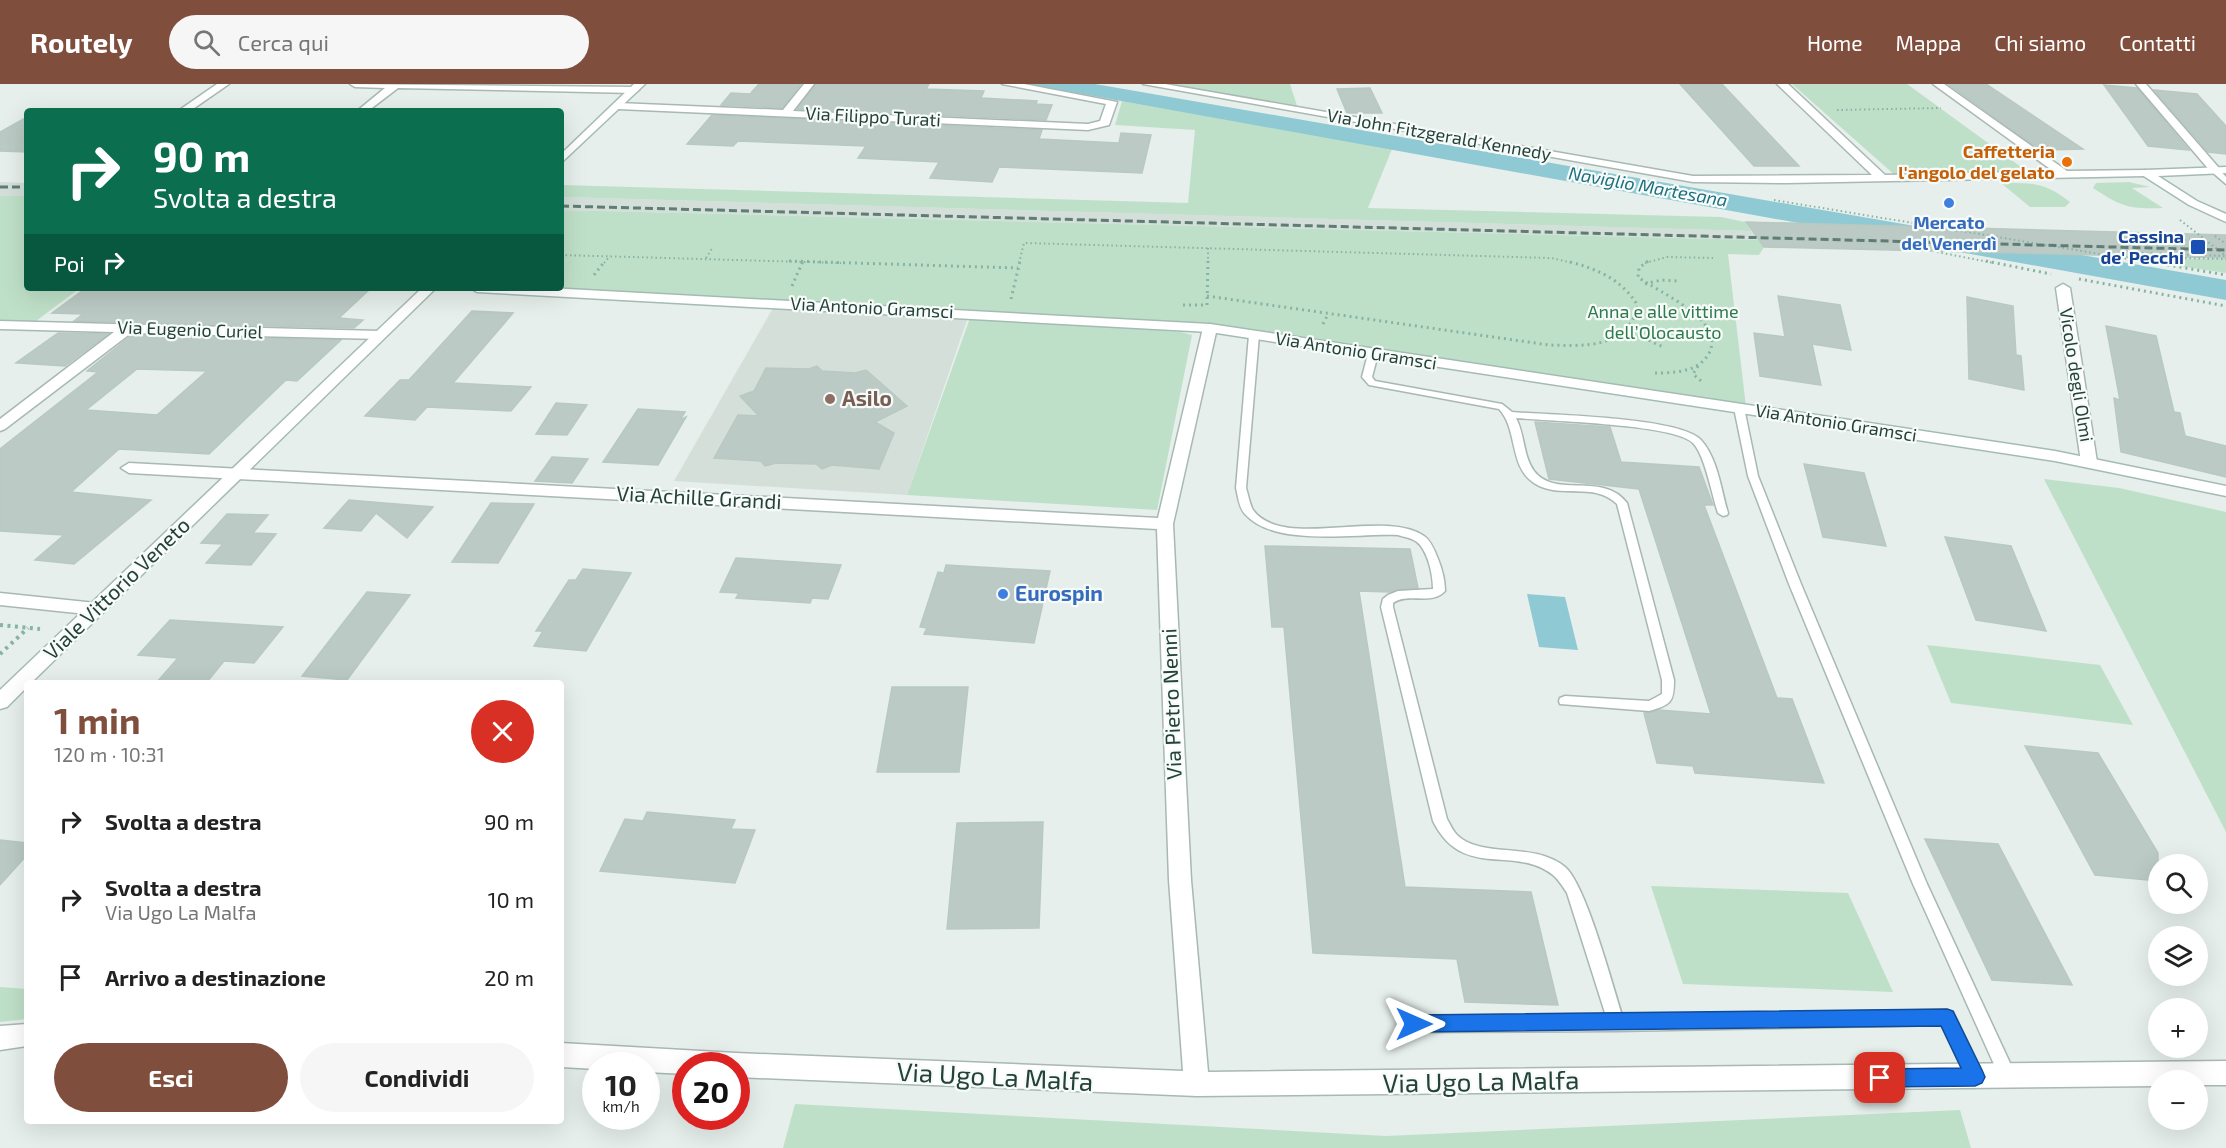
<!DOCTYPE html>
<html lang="it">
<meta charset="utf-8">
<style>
:root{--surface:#fff;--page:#f6f6f6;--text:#222;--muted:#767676;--accent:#804e3d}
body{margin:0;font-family:"Exo 2",sans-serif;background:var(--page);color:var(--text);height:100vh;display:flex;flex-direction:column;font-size:22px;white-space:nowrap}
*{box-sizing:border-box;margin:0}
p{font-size:20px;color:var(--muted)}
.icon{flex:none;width:33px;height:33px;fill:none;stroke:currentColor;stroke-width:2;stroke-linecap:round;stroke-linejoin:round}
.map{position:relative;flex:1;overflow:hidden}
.panel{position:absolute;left:24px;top:596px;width:540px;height:444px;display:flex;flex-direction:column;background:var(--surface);border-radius:6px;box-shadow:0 6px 24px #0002}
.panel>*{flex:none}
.banner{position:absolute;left:24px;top:24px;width:540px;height:183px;border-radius:6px;box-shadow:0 6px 24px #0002;background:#0b6e4f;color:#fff;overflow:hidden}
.tools{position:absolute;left:2148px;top:770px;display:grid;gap:12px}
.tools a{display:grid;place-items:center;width:60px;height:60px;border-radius:50%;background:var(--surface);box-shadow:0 6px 24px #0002;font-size:30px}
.speed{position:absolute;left:582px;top:968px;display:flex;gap:12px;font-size:30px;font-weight:700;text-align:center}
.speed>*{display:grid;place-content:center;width:78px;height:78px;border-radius:50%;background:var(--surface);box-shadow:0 6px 24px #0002;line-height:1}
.speed small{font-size:15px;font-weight:400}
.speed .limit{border:9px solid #d22;background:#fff;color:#111}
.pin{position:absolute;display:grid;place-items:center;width:51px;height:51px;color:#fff;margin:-26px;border-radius:12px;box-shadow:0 3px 9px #0006}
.me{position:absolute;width:66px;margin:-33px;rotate:90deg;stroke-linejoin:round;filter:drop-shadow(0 0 4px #0008)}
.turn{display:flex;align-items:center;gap:21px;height:126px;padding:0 30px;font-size:27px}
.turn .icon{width:78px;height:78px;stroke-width:2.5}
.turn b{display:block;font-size:42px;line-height:51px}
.then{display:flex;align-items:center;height:57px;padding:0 30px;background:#0003;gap:12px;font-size:22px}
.round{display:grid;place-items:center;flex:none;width:63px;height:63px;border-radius:32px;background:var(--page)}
.overview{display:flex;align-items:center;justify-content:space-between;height:102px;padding:0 30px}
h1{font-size:36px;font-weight:700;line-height:45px;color:var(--accent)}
.cta{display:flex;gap:12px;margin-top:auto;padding:12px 30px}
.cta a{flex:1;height:69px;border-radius:36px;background:var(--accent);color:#fff;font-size:24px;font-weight:700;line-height:69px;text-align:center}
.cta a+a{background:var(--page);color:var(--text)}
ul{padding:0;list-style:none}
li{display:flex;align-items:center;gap:18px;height:78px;padding:0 30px}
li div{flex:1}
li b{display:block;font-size:22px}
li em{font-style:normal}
header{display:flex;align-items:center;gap:36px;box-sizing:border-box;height:84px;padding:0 30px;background:var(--accent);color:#fff}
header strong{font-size:28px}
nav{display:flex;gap:33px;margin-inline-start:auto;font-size:21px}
.search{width:420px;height:54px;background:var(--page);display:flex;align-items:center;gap:15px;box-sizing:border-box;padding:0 21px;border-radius:33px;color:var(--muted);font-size:22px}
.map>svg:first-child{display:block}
.built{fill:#d4dfda}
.green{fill:#bfe0c8}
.water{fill:#8ec9d4}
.building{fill:#bbcac4;stroke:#b8c9c2;stroke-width:1.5;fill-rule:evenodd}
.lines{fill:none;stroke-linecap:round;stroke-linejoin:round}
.lane-casing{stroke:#a8b8b2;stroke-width:3}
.street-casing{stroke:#a8b8b2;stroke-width:3}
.secondary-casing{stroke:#a4bbb3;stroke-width:3}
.path-far2{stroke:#86b3a5;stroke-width:2;stroke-dasharray:1.5 3;stroke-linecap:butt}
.path-far1{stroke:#86b3a5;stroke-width:3;stroke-dasharray:2 4;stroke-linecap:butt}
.path{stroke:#86b3a5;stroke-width:4;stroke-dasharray:3 4.5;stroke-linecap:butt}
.lane{fill:#fff;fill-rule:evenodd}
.street{fill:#fff;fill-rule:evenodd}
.secondary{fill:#fff;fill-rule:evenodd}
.rail{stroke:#5f7d75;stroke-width:3;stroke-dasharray:8 4;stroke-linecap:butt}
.route{fill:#1a73e8;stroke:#114b97;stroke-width:1.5}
.food-dot{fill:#e8710a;stroke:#f7fbf9;stroke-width:2}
.shop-dot{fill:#3f7fe0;stroke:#f7fbf9;stroke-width:2}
.transit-dot{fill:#1a4fb4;stroke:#f7fbf9;stroke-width:2}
.education-dot{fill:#8d6e63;stroke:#f7fbf9;stroke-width:2}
.labels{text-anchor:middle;stroke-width:4.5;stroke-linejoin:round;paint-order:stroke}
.far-street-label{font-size:18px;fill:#24423a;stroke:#f7fbf9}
.far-food-label{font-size:18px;font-weight:bold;fill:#c56008;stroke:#f7fbf9;text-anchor:end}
.far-water-label{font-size:18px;font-style:italic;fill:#1c6f80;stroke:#f7fbf9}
.far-shop-label{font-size:18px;font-weight:bold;fill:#366cbe;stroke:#f7fbf9}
.far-transit-label{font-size:18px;font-weight:bold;fill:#164399;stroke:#f7fbf9;text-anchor:end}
.far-park-label{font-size:18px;fill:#2d7a4b;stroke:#f7fbf9}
.education-label{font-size:21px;font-weight:bold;fill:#785e54;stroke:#f7fbf9;text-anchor:start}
.street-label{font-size:21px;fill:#24423a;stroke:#f7fbf9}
.shop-label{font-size:21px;font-weight:bold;fill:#366cbe;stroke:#f7fbf9;text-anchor:start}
.near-street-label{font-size:26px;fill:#24423a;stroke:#f7fbf9}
</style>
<header>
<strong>Routely</strong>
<div class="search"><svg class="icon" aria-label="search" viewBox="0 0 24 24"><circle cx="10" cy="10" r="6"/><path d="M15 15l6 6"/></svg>Cerca qui</div>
<nav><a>Home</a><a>Mappa</a><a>Chi siamo</a><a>Contatti</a></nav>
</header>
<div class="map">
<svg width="2226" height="1064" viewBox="0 0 2226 1064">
<rect width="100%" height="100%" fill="#e6efeb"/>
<g class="built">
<polygon points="0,98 27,99 27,112 0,112"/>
<polygon points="561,113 1751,147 1758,156 561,126"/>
<polygon points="773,224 968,233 907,411 674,397"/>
</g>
<g class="green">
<polygon points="1140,0 1290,0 1299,28"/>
<polygon points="1792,0 1907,0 2032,91 1897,93"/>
<polygon points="1122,17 1392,65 1368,124 1721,133 1745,138 1751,147 561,113 561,101 1188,119 1195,46 1115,41"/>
<path d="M 2129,98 L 2150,103 L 2132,104 L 2163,124 C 2128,125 2122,123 2093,104 L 2096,99 Z"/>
<path d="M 2001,99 C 2032,99 2045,98 2070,118 L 2065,123 L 2030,123 Z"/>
<polygon points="0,112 27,112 27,204 80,204 36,237 0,237"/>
<polygon points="561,126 1758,156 1764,163 1759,171 1728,170 1746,323 1210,239 535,204 561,204"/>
<polygon points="2125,174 2226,175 2226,189"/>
<polygon points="970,234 1181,248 1192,251 1157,426 907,411"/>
<polygon points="2044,395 2119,404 2226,428 2226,748"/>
<polygon points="1927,561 2100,581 2133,641 1951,619"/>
<polygon points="1651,802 1848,809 1893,908 1683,900"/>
<polygon points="0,903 27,905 27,935 0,938"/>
<polygon points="795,1020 1386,1052 1960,1026 1971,1064 783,1064"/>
</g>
<g class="water">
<polygon points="1027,0 1095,0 2226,196 2226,216"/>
<polygon points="1527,510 1565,513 1578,566 1539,563"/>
</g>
<g class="building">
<polygon points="759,0 801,0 782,24 721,21 731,9 750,10"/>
<polygon points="816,0 929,0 926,5 984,7 981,14 1037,17 1036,20 1052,21 1046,36 797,25"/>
<polygon points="1680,0 1722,0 1799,82 1754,82"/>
<polygon points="1948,0 1986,0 2083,65 2041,66"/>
<polygon points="2104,1 2137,4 2189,66 2148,62"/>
<polygon points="1370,4 1382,29 1347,29 1337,5"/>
<polygon points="2154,6 2197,10 2226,42 2226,70 2208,68"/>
<polygon points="712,31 1042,46 1039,55 1119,59 1121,49 1151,51 1142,89 999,83 992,98 930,94 939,78 858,74 866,62 738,57 733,62 687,60"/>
<polygon points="27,33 27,68 0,67 0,48"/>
<polygon points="1746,138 2226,151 2226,174 1764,163"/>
<polygon points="86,204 371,204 339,234 363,236 354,244 74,237 83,230 52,229"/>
<polygon points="1778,212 1840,221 1851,266 1812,260 1821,301 1760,292 1754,249 1785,253"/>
<polygon points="1967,213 2013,222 2016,271 2021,272 2024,306 1969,295"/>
<polygon points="472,227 513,229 453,299 531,303 511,327 427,323 415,336 365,332 400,296 409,296"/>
<polygon points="2106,242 2156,252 2174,328 2180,329 2185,352 2226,362 2226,393 2121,368 2114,314 2120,316"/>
<polygon points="58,249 108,250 65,282 16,279"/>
<path d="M 132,251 L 341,256 L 297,297 L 286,296 L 209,370 L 119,365 L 71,408 L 151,416 L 74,480 L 35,476 L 64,451 L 0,447 L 0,365 L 98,288 L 87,287 ZM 137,285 L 207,287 L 157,331 L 86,326 Z"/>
<polygon points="817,282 822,287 855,289 866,286 907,322 875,338 894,349 879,385 832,381 822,385 816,380 776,379 765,382 761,377 714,374 738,331 759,332 740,312 754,307 766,284 809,285"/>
<polygon points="556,319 587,321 567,351 536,350"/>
<polygon points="638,325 685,328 680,336 686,333 658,381 603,378"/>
<polygon points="1535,338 1610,343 1621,378 1699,383 1713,421 1704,421 1777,614 1792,615 1824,699 1695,689 1693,682 1657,679 1644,629 1659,626 1711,630 1639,405 1549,395"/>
<polygon points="552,373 588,375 572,399 535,397"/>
<polygon points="1804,380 1864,389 1886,462 1823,453"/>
<polygon points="349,416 384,419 433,423 407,454 376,429 361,447 324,444"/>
<polygon points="491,419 534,420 498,479 452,478"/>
<polygon points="227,430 268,431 253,449 276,450 251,481 206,479 223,460 201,459"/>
<polygon points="1945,453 2011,462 2046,547 1976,536"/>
<polygon points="1265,462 1410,465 1418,504 1390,508 1359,507 1405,803 1531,808 1558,921 1465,918 1457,875 1313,869 1284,543 1272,543"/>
<polygon points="736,474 841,481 828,515 812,514 810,519 736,514 739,509 720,508"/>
<polygon points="946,481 1050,487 1034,559 924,550 927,544 920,543 938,488 944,489"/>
<polygon points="583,485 631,489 586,567 534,562 543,547 536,547 569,496 576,496"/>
<polygon points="367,508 410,511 347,596 302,592"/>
<polygon points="170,536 283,543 254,579 224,577 207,598 157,598 178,574 138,571"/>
<polygon points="892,603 968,603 959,688 877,688"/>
<polygon points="2025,662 2098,669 2158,769 2158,797 2095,791"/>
<polygon points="647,728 735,736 731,745 755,746 735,799 600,787 625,735 643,737"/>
<polygon points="1043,738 1039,844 947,845 957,739"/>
<polygon points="1925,755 1998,760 2072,901 1992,896"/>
<polygon points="0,756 27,759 27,771 0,801"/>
</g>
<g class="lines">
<g class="lane-casing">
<g id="lane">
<polygon points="2212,84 2218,84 2226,93 2226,100 2212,88"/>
<path d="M 1254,248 L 1259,251 L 1246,404 C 1248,410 1250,421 1253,426 C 1283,467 1383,424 1424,452 C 1431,457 1435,467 1438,475 C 1442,485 1445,496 1445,507 C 1431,522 1408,508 1393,519 L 1393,523 L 1447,735 C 1450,740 1453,747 1457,751 C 1482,775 1533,757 1565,783 C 1586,801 1612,900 1622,931 L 1947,926 L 1953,928 L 1981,987 L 1983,993 L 1981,999 L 1975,1001 L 1969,999 L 1942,941 L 1616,947 L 1414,948 L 1408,945 L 1406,940 L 1408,935 L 1414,932 L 1606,932 L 1567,809 C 1563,803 1559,796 1553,791 C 1513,760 1463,797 1433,737 L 1381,523 L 1383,515 L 1388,511 L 1398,507 L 1433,505 C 1433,491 1428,467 1417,458 C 1412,454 1404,453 1398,451 C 1356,449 1275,464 1245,430 C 1239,424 1238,412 1236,404 L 1249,251 Z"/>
<path d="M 1373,267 L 1378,270 L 1372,293 L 1375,297 L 1502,320 L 1512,328 C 1547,331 1681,333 1701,356 C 1718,375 1721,406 1728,429 L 1727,431 L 1723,432 L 1718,429 C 1712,412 1705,371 1693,359 C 1675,340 1548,337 1516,334 C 1525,351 1523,372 1534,387 C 1555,415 1603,387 1627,419 L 1674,596 C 1674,618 1671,621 1649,627 L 1560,620 L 1559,617 L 1560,614 L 1565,612 L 1649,617 L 1662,610 L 1662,596 L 1617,420 C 1594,397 1559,416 1534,399 C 1509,383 1518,345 1499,325 L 1369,301 L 1362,293 L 1368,270 Z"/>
<polygon points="1739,321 1744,324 1758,392 1801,500 1927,800 2016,992 2014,998 2008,1000 2002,998 1913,800 1789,500 1748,392 1734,324"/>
</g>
</g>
<g class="street-casing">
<g id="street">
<polygon points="217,0 229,0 190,27 178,27"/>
<polygon points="350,0 634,3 639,6 634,9 398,4 368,27 357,27 385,4 355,3"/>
<polygon points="804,0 814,0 793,27 1088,40 1100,37 1106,20 1002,0 1024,0 1117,18 1109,41 1088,46 618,25 613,22 618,19 783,26"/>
<polygon points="1143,0 1165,0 1693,92 1872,91 1777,0 1788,0 1885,91 2053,87 1933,0 1944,0 2067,87 2145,86 2151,89 2145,92 1787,99 1693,98"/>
<polygon points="2136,0 2146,0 2219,84 2219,88 2211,88"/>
<polygon points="2063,200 2070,204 2097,378 2089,383 2081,378 2056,204"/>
<polygon points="0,237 380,247 387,251 380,255 131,249 5,345 0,347 0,335 114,248 0,245"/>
<polygon points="1210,240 1217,244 1173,440 1191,796 1208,988 2226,977 2226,1001 2198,1001 2198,996 2158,996 2158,1002 1197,1012 736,993 736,981 686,981 686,990 646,988 646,981 596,981 596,985 561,983 561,959 736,969 1183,987 1169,796 1157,445 129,389 121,384 129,379 1158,434 1203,244"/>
<polygon points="0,509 96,519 102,521 105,525 102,529 96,531 0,521"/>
<polygon points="27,940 27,962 0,966 0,942"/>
</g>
</g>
<g class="secondary-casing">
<g id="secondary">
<polygon points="634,0 645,0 561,79 561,70"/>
<polygon points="2226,83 2226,89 2158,92 2197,117 2226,130 2226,138 2189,121 2139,89 2145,86"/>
<polygon points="422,204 436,204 32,598 27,598 27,603 7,623 0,625 0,606"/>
<polygon points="470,204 549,204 1210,240 2055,367 2226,402 2226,412 2055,377 1210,248 477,208"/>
</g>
</g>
<g class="path-far2">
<polyline points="1837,26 1941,24"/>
<polyline points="1774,116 2154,179"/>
<polyline points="2180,136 2226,172"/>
<polyline points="2215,152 2226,160"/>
<polyline points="2126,155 2206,156"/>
<polyline points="1937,168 1994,179"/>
<polyline points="2142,169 2225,172"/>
<polyline points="561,171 841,179"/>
<polyline points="2122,173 2226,175"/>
<polyline points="706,174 713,163"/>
<polyline points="604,179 610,172"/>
<polyline points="1019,179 1024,159 1551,174 1573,179"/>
<polyline points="1208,179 1208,164"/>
<polyline points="1645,179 1667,173 1713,174"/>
</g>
<g class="path-far1">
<polyline points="789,177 1018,184"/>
<path d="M 1648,177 L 1639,184 L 1638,193 C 1659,209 1729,237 1708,271 C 1697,289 1671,289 1653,289"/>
<polyline points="1986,177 2051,190"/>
<polyline points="2144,177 2226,191"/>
<polyline points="594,191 605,177"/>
<polyline points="2079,195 2226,222"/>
<polyline points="1645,200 1661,196 1677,197"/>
<polyline points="792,202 803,177"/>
<path d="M 1207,212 L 1549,261 C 1585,262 1627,265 1638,222 C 1622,195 1597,185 1567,177"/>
<polyline points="1011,215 1020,177"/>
<polyline points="1183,221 1207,221 1208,177"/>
<polyline points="1323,240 1328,230"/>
<polyline points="1627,246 1663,263"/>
<polyline points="1698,282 1693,290 1701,297"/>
</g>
<g class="path">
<polyline points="0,541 40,545"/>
<polyline points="0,570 28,544"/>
</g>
<use href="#lane" class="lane"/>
<use href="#street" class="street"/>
<use href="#secondary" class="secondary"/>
<g class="rail">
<polyline points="0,103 27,103"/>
<polyline points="561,122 2226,166"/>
</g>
</g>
<polygon class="route" points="1947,925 1953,927 1982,986 1985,993 1982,999 1975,1002 1880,1003 1873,1000 1870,994 1873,987 1880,985 1961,984 1941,942 1414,948 1408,946 1405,940 1408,934 1414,931"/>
<circle class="food-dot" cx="2067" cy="78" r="6"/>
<g class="shop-dot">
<circle cx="1949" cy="119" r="6"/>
<circle cx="1003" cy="510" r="6"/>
</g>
<rect class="transit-dot" x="2190" y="155" width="16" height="16" rx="3"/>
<circle class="education-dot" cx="830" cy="315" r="6"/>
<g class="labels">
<g class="far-street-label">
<text transform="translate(873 33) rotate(3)" y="6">Via Filippo Turati</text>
<text transform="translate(1439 51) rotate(10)" y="6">Via John Fitzgerald Kennedy</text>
<text transform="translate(872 224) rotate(3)" y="6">Via Antonio Gramsci</text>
<text transform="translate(190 246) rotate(2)" y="6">Via Eugenio Curiel</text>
<text transform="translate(1356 267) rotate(9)" y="6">Via Antonio Gramsci</text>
<text transform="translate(2076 291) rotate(81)" y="6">Vicolo degli Olmi</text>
<text transform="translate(1836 339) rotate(9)" y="6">Via Antonio Gramsci</text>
</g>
<g class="far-food-label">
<text x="2055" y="74">Caffetteria<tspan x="2055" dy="21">l'angolo del gelato</tspan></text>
</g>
<g class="far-water-label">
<text transform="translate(1648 103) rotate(10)" y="6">Naviglio Martesana</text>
</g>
<g class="far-shop-label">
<text x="1949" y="145">Mercato<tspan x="1949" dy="21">del Venerdì</tspan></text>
</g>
<g class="far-transit-label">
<text x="2184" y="159">Cassina<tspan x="2184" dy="21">de' Pecchi</tspan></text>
</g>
<g class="far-park-label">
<text x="1663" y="234">Anna e alle vittime<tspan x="1663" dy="21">dell’Olocausto</tspan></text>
</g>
<g class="education-label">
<text x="842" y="322">Asilo</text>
</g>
<g class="street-label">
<text transform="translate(699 414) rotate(3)" y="7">Via Achille Grandi</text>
<text transform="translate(117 505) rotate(-44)" y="7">Viale Vittorio Veneto</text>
<text transform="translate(1172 620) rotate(-92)" y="7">Via Pietro Nenni</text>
</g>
<g class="shop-label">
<text x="1015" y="517">Eurospin</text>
</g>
<g class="near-street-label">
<text transform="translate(995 993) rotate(3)" y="9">Via Ugo La Malfa</text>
<text transform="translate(1481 998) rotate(-1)" y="9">Via Ugo La Malfa</text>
</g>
</g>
</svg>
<div class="tools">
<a><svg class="icon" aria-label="search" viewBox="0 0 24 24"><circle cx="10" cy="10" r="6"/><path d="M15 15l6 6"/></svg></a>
<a><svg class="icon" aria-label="layers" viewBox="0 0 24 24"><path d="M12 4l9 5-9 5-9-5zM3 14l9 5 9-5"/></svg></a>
<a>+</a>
<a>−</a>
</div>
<div class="speed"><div>10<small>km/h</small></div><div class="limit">20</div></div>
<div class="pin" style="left:1880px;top:994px;background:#d93025"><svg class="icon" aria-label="arrive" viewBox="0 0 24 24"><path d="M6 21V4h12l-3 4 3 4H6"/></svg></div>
<svg class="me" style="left:1414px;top:940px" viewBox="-20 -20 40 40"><path d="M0-17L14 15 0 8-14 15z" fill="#1a73e8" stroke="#fff" stroke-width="4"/></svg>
<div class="banner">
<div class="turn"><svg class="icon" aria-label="right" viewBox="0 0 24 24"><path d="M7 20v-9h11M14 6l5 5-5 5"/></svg><div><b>90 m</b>Svolta a destra</div></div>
<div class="then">Poi<svg class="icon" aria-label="right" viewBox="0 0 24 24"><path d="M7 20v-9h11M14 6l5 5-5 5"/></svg></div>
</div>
<section class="panel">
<div class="overview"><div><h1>1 min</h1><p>120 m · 10:31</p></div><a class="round" style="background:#d93025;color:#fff"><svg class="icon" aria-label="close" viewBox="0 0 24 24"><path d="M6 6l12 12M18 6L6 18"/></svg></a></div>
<ul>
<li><svg class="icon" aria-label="right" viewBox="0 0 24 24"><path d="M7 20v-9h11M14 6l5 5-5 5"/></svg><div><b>Svolta a destra</b></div><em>90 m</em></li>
<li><svg class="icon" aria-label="right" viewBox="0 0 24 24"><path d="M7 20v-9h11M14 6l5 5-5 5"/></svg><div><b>Svolta a destra</b><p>Via Ugo La Malfa</p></div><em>10 m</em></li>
<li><svg class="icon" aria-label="arrive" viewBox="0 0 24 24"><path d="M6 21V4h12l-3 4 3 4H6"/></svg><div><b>Arrivo a destinazione</b></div><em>20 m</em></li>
</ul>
<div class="cta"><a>Esci</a><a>Condividi</a></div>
</section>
</div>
